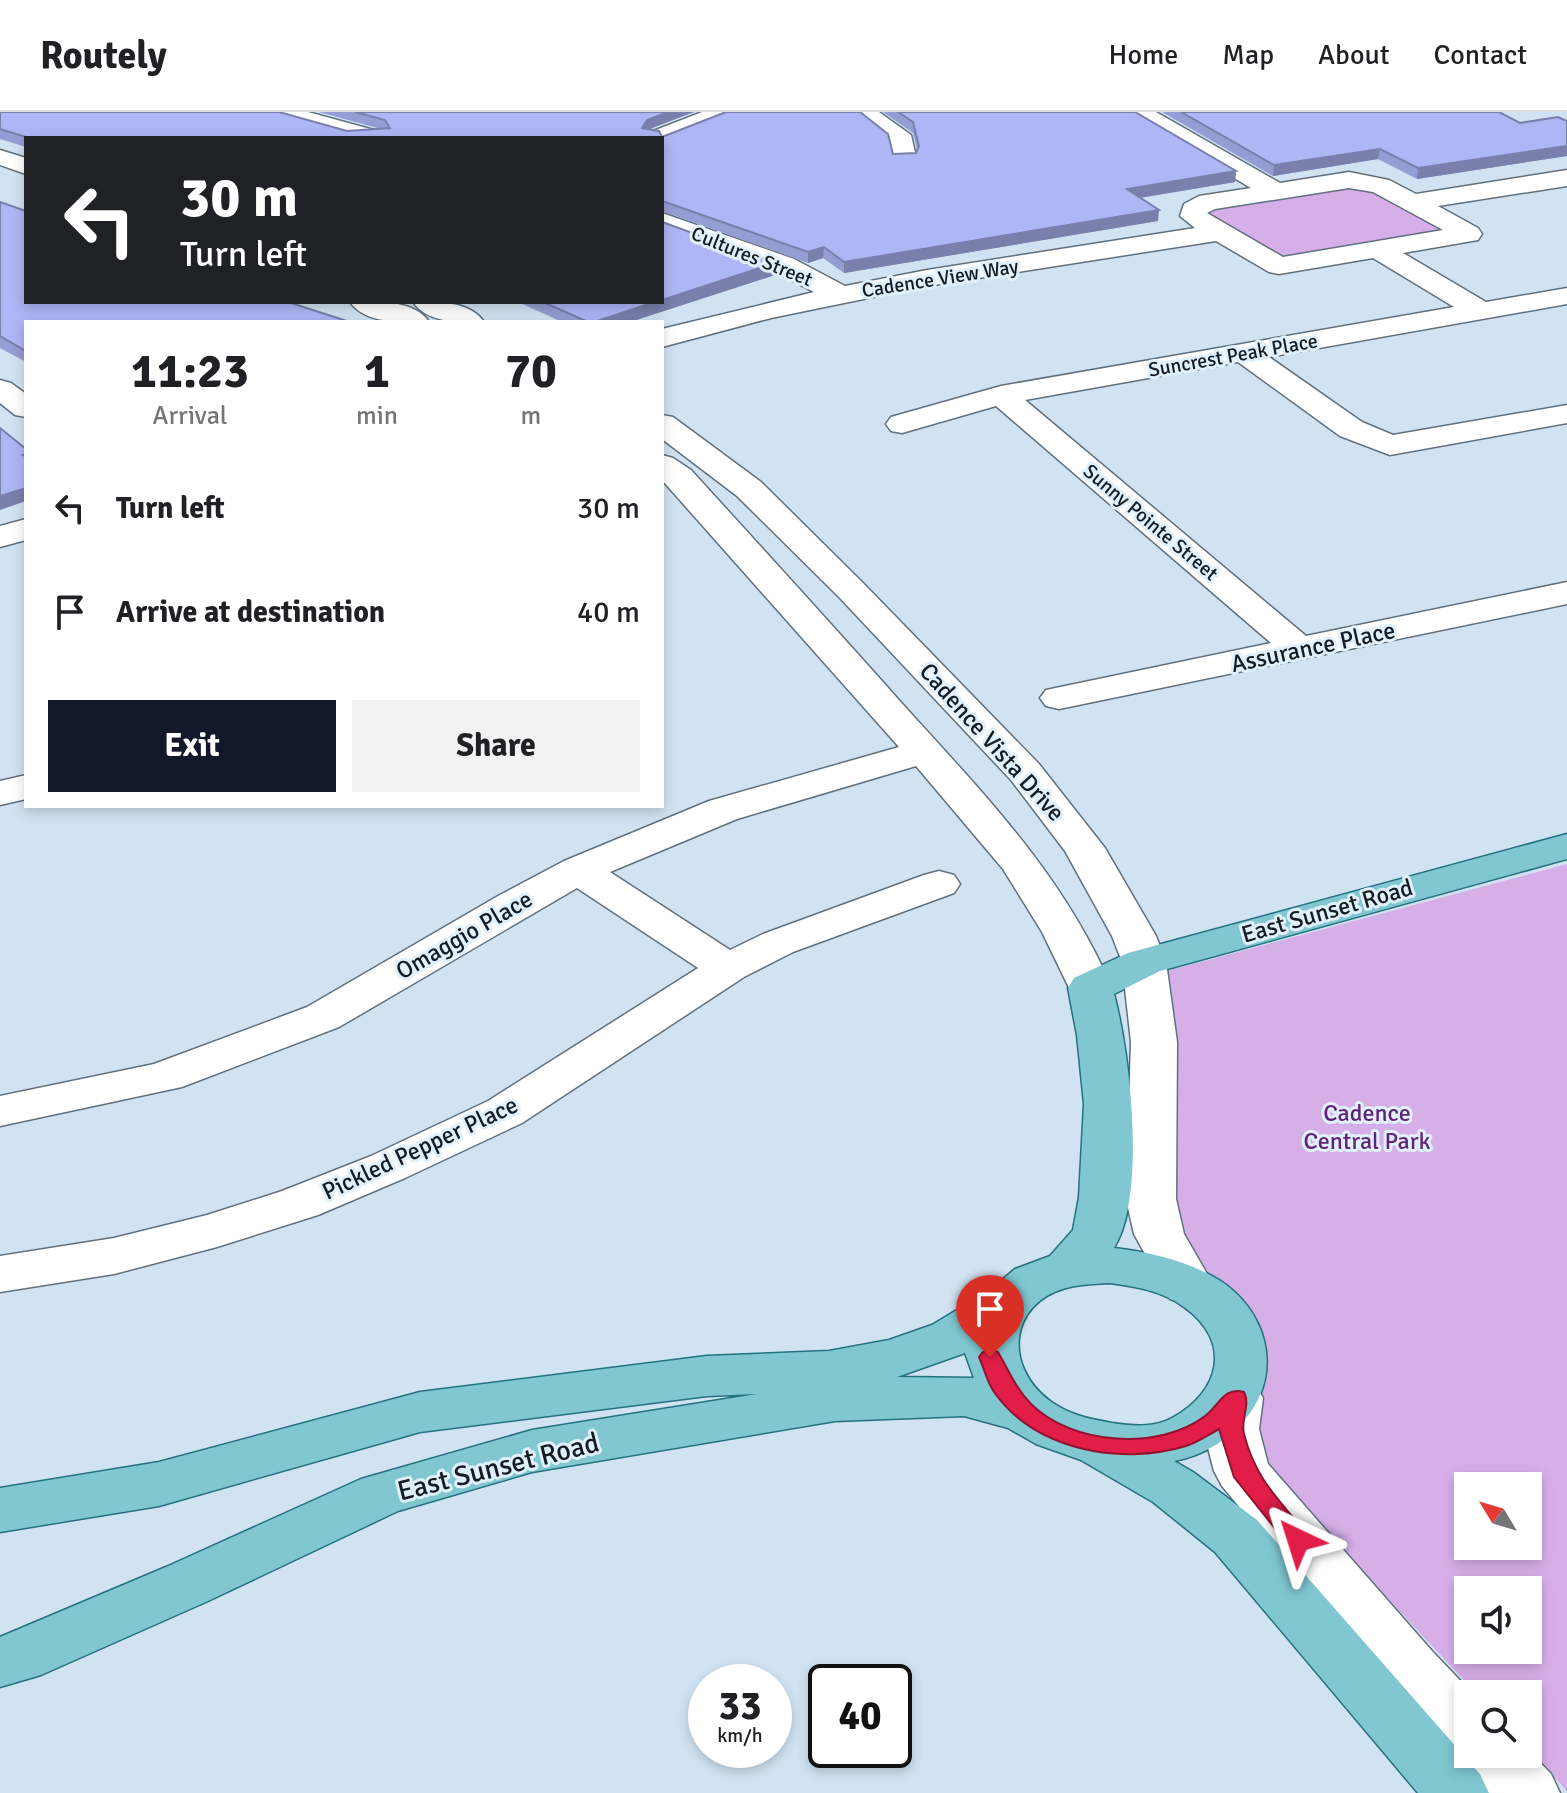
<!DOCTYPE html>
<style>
:root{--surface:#fff;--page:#f2f2f2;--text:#202124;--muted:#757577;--line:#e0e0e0;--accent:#111827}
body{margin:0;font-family:Signika,sans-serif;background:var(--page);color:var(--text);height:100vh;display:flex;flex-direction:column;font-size:30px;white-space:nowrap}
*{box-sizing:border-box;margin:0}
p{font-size:26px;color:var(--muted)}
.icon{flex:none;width:44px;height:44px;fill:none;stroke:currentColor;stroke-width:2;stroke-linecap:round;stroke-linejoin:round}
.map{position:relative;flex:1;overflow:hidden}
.details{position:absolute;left:24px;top:208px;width:640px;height:488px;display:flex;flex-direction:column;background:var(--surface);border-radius:0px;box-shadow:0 4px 12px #0003}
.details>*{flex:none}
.top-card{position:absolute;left:24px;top:24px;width:640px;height:168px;border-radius:0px;box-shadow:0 4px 12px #0003;background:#202124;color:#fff;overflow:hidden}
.needle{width:52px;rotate:308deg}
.buttons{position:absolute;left:1454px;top:1360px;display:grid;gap:16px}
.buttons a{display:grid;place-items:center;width:88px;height:88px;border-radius:0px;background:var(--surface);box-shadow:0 4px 12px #0003;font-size:40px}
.speed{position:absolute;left:688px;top:1552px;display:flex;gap:16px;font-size:40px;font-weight:700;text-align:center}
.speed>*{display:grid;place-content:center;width:104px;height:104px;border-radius:50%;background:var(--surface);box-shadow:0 4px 12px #0003;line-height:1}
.speed small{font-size:20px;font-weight:400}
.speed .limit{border:4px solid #111;border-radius:12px;background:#fff;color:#111}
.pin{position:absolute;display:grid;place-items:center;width:68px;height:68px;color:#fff;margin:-82px -34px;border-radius:50% 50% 50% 0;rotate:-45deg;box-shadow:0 0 8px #0007}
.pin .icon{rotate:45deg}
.me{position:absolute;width:88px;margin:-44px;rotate:319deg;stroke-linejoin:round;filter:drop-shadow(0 0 6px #0008)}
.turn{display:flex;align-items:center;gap:28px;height:168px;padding:0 24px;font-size:36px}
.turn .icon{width:104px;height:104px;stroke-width:2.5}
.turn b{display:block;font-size:56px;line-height:68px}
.eta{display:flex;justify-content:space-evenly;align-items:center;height:136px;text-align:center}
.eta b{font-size:48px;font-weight:800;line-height:56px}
.action{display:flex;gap:16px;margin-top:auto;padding:16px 24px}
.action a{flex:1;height:92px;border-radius:0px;background:var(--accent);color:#fff;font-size:32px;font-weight:800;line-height:92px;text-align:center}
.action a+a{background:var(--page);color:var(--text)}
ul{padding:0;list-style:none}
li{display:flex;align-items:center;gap:24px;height:104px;padding:0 24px}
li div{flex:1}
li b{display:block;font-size:30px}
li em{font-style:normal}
header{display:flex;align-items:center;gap:48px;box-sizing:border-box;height:112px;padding:0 40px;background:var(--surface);border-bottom:2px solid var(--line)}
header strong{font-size:38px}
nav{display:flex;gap:44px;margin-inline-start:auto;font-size:28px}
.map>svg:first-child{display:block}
.green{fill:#d6afe9;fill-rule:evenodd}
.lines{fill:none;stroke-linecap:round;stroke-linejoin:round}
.minor-casing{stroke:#60707e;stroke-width:3}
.major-casing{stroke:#247280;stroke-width:3}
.minor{fill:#fff;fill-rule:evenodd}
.major{fill:#80c7d1;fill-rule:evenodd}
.wall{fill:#969dd4}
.shaded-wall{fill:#7a7fac}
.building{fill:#afb6f6;stroke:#7a7fac;stroke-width:2}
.route{fill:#e11d48;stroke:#92132f;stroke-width:2}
.labels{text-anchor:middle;stroke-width:6;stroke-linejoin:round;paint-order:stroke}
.far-street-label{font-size:20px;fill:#151b21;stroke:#e1f0fd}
.street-label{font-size:24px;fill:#151b21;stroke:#e1f0fd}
.park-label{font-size:24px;fill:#602378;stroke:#e1f0fd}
.near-street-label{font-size:28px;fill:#151b21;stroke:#e1f0fd}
</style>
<header>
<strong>Routely</strong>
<nav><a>Home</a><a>Map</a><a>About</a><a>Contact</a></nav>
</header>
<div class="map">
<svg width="1567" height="1681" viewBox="0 0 1567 1681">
<rect width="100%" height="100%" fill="#d1e3f3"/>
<g class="green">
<polygon points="1359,74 1376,78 1439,114 1440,118 1290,144 1279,143 1209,101 1211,98 1226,94"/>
<path d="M 1567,752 L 1567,1679 L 1528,1637 L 1528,1582 L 1477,1582 L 1260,1350 L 1197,1161 L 1172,1108 L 1156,862 ZM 1468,1374 L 1528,1374 L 1528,1434 L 1468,1434 ZM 1468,1478 L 1528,1478 L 1528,1538 L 1468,1538 Z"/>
</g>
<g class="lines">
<g class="minor-casing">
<g id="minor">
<polygon points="269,0 308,0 385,21 388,26 349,26 273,5"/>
<polygon points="702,0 735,0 731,5 666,31 662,32 662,26 645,26 648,21"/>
<polygon points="851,0 879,0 911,23 916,45 913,50 895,50 890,31"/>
<path d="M 1127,0 L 1156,0 L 1280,71 L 1349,60 L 1389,68 L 1416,82 L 1567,58 L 1567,74 L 1438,94 L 1478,116 L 1482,122 L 1478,128 L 1403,141 L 1486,190 L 1567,176 L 1567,192 L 1269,245 L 1362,310 L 1393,323 L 1567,293 L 1567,311 L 1390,343 L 1340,324 L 1238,250 L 1025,288 L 1306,524 L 1567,470 L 1567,492 L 1059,597 L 1046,594 L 1040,586 L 1046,578 L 1271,531 L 996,294 L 902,321 L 891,319 L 886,312 L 891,305 L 1001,274 L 1454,195 L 1373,146 L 1279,162 L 1269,160 L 1216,129 L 927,174 L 771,206 L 662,235 L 662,217 L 814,180 L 774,159 L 662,118 L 662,101 L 794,147 L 845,174 L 927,158 L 1195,116 L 1180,104 L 1184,92 L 1199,84 L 1251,76 L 1131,5 ZM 1349,76 L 1373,80 L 1443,118 L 1283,145 L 1207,101 L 1215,97 Z"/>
<polygon points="0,38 26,46 26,62 0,53"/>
<path d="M 350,190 C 374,190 414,187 429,210 C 405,210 366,213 350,190 Z"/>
<path d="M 413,190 C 436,190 469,188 484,210 C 461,210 428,212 413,190 Z"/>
<polygon points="0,268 11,271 26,282 26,305 15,303 0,291"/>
<polygon points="662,303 673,305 761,370 863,471 1039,652 1105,736 1156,824 1166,850 1177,930 1176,1087 1184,1122 1214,1174 1206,1187 1188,1192 1170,1187 1134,1122 1126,1087 1131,930 1122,850 1112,824 1065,739 1011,668 839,485 737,384 662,327"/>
<path d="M 662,343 L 673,346 L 691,358 C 763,437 835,516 906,596 C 985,683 1064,764 1112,876 L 1106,886 L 1090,889 L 1074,886 L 1042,820 L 1003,757 L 916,654 L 737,707 L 610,760 L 730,838 L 763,822 L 924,763 L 939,759 L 954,763 L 960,772 L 954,781 L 793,840 L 744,865 L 522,1011 L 405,1066 L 318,1103 L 217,1135 L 114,1162 L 0,1180 L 0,1144 L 114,1126 L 207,1103 L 282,1079 L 371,1044 L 488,989 L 698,856 L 577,776 L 339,915 L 182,975 L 0,1014 L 0,984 L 154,952 L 307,895 L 498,784 L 564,749 L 709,689 L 899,635 L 662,368 Z"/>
<polygon points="26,407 26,428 0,435 0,414"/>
<polygon points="26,663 26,687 0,693 0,669"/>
<polygon points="1236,1266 1255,1272 1263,1286 1259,1317 1268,1352 1432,1539 1473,1582 1468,1582 1468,1642 1528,1642 1528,1638 1551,1662 1560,1681 1487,1681 1469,1661 1460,1641 1446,1637 1388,1575 1222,1374 1214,1359 1203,1317 1209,1286 1217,1272"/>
</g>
</g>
<g class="major-casing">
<path id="major" d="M 1567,722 L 1567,747 L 1160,859 L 1114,882 C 1130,942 1147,1082 1114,1136 C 1150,1140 1188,1149 1219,1168 C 1266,1198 1282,1256 1250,1301 C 1231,1326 1206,1343 1174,1349 L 1193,1360 L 1257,1408 L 1480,1662 L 1489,1681 L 1418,1681 L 1215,1440 L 1153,1390 L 1081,1348 L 1036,1332 L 1008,1316 L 964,1304 L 835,1309 L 532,1360 L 398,1399 L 208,1489 L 41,1563 L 0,1575 L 0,1525 L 166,1455 L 361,1367 L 532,1318 L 757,1282 L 707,1284 L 420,1320 L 159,1394 L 0,1420 L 0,1376 L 159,1350 L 420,1280 L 707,1244 L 829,1239 L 889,1228 L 932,1213 L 990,1178 L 1015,1157 L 1050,1144 L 1073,1118 L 1079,1085 L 1084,992 L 1077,923 L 1068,876 L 1074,866 L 1128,841 ZM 1109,1171 C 1134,1174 1163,1179 1184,1195 C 1233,1230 1220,1280 1172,1306 C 1154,1316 1132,1314 1112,1311 C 1089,1307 1069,1303 1050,1289 C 1004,1255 1008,1192 1066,1176 C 1080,1172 1095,1172 1109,1171 ZM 965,1241 L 974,1266 L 897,1265 Z"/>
</g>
<use href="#minor" class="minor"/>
<use href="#major" class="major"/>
</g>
<g class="wall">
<polygon points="0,0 347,19 381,17 319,0 694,0 649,17 662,25 893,42 916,41 917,38 913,21 883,0 1135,0 1236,59 1235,70 1140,86 1158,109 844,161 823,146 808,151 662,99 662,26 26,26 26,35 0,27"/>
<polygon points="1162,0 1499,0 1520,11 1567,9 1567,44 1417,67 1378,47 1273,64"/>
<polygon points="0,90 26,210 26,250 0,236"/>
<polygon points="775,151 775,163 630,210 562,210 518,190 662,190"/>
</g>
<g class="shaded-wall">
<polygon points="668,0 694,0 647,18 642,16 647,8"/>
<polygon points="1567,34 1567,44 1417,67 1418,56"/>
<polygon points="1380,37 1378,47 1273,64 1274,53"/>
<polygon points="1236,59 1235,70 1126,88 1127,77"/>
<polygon points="1159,98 1158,109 844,161 844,150"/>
<polygon points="824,135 823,146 808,151 808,140"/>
<polygon points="775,151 775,163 630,210 594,210 655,190 662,190 662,188"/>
<polygon points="26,376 26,389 0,398 0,384"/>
</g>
<g class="building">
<polygon points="0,0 279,0 347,19 390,16 385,8 355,0 668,0 647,8 642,16 659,19 662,25 726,0 860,0 888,22 893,42 916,41 919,34 913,10 898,0 1135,0 1236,59 1127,77 1159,98 844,150 824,135 808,140 662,89 662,26 29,26 0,17"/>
<polygon points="1181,0 1499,0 1520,11 1558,5 1567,9 1567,34 1418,56 1380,37 1274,53"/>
<polygon points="0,90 26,99 26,190 288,190 350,210 26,210 26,239 0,224"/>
<polygon points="662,110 775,151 662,188"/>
<polygon points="543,190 655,190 594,210 588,210"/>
<polygon points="0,316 26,337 26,342 23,343 26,345 26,376 0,384"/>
</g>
<path class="route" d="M 990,1237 L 998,1240 C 1009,1259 1015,1275 1031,1292 C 1072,1333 1159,1339 1205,1304 C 1219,1294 1224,1274 1244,1280 C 1251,1293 1240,1308 1244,1322 C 1255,1366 1278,1387 1306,1421 L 1310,1428 L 1306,1434 L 1298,1437 L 1289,1434 L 1234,1365 L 1219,1317 C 1208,1323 1197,1331 1186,1334 C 1120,1354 1035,1338 994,1280 C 987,1270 984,1256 979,1245 L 983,1240 Z"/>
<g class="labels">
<g class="far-street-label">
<text transform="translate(752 144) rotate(22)" y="7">Cultures Street</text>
<text transform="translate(940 166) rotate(-9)" y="7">Cadence View Way</text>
<text transform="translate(1233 243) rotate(-10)" y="7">Suncrest Peak Place</text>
<text transform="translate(1151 410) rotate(40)" y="7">Sunny Pointe Street</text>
</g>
<g class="street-label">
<text transform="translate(1313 535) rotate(-12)" y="8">Assurance Place</text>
<text transform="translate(992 630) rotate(48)" y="8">Cadence Vista Drive</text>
<text transform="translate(1327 799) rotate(-16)" y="8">East Sunset Road</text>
<text transform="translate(464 823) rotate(-30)" y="8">Omaggio Place</text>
<text transform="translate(420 1036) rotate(-25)" y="8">Pickled Pepper Place</text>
</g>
<g class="park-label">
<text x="1367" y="1009">Cadence<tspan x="1367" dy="28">Central Park</tspan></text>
</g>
<g class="near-street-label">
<text transform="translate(498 1354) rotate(-14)" y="10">East Sunset Road</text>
</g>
</g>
</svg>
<div class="buttons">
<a><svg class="needle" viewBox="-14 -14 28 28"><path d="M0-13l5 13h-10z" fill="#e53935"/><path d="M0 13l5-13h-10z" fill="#757577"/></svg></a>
<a><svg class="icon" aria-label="sound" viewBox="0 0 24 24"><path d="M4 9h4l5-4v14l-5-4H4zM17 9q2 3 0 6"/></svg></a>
<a><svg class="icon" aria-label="search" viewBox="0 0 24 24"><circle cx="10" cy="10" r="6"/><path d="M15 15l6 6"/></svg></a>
</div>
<div class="speed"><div>33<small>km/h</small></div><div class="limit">40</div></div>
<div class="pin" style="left:990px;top:1245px;background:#d93025"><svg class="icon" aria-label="arrive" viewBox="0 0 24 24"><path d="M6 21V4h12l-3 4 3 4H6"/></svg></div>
<svg class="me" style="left:1298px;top:1428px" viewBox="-20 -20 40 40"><path d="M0-17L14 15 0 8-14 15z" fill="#e11d48" stroke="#fff" stroke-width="4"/></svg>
<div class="top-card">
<div class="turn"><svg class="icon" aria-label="left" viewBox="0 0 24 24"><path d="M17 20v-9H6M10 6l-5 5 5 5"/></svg><div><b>30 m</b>Turn left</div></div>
</div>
<section class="details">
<div class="eta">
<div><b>11:23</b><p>Arrival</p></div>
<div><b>1</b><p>min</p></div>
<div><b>70</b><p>m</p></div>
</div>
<ul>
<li><svg class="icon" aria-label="left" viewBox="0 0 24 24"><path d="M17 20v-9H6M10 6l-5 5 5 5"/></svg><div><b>Turn left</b></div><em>30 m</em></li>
<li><svg class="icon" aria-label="arrive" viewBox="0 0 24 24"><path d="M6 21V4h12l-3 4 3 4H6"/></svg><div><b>Arrive at destination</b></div><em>40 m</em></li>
</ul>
<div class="action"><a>Exit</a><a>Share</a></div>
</section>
</div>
